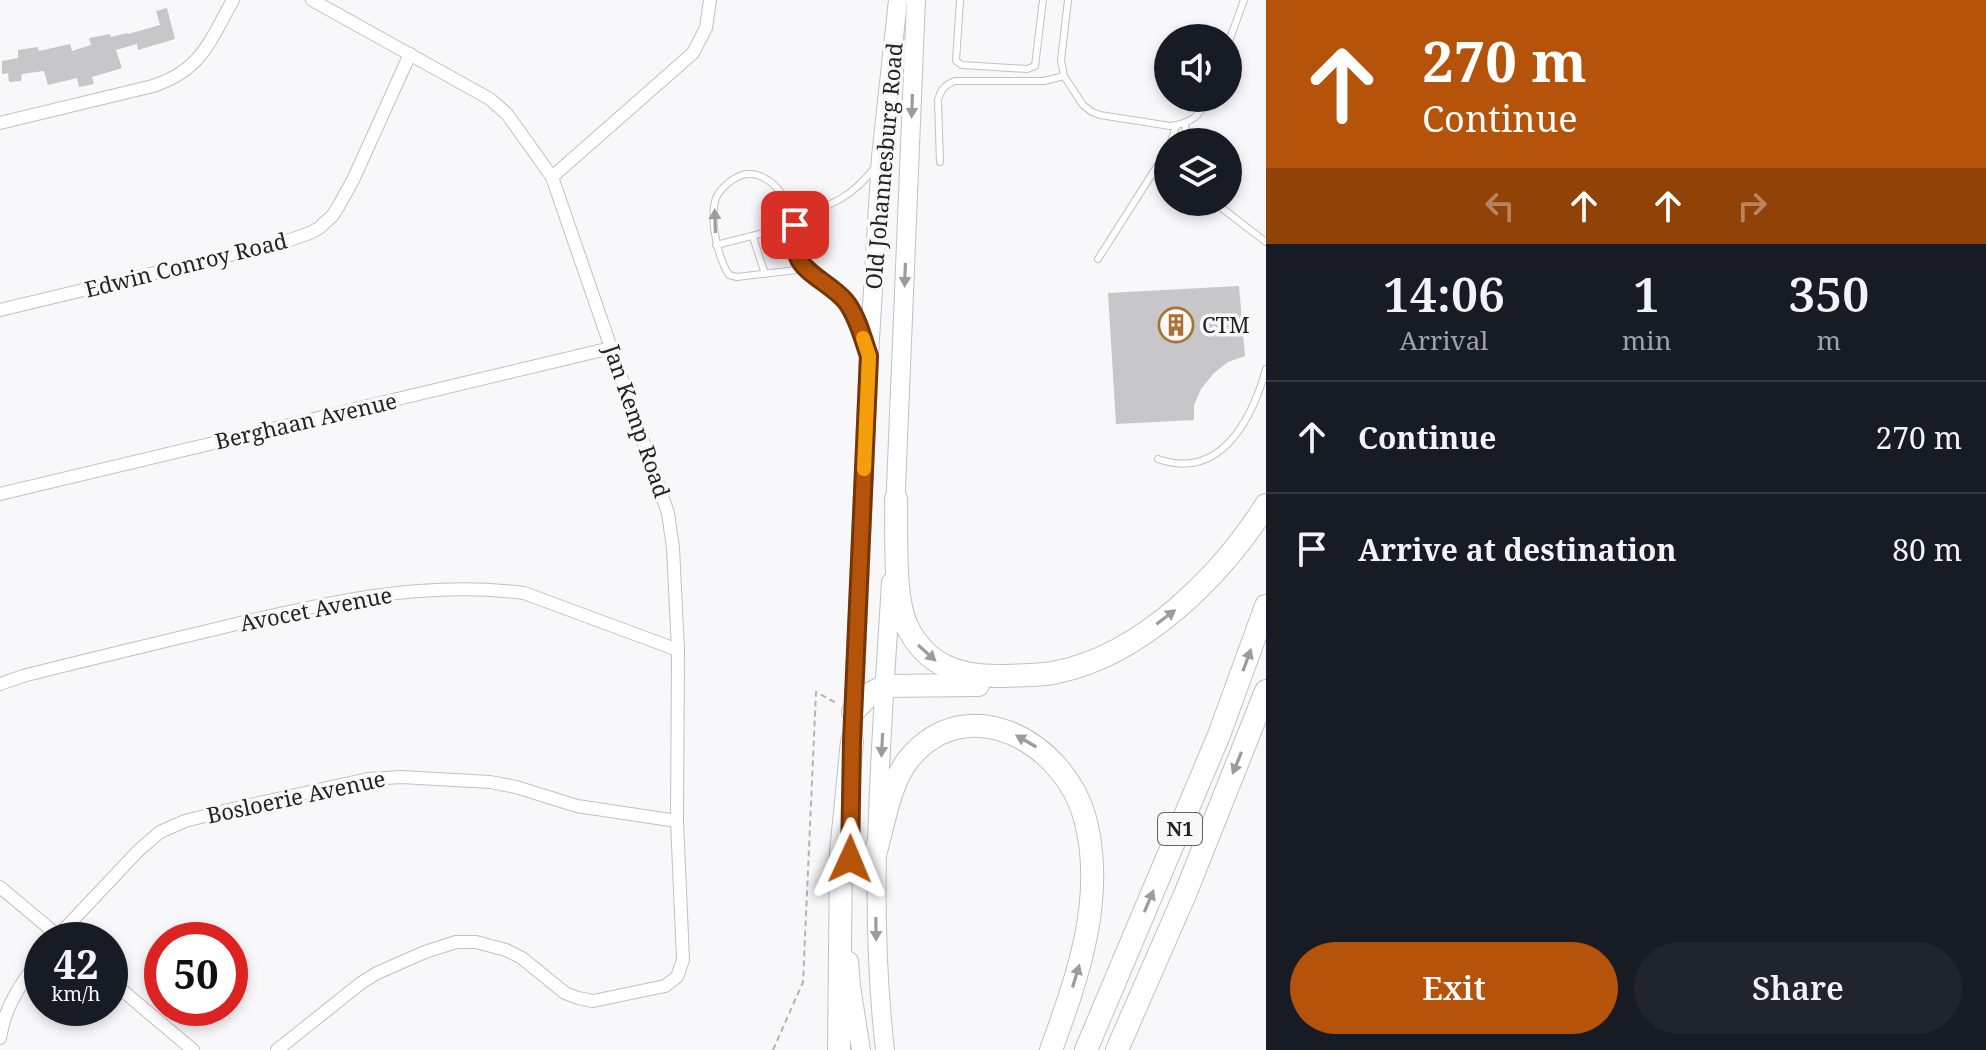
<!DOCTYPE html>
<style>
:root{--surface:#171b24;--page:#20242c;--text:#f1f3f6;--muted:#9ea1a6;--line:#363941;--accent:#b45309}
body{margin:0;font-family:"Noto Serif",serif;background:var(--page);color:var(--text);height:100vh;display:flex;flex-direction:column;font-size:30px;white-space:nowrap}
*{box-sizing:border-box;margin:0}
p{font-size:26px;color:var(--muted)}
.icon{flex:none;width:44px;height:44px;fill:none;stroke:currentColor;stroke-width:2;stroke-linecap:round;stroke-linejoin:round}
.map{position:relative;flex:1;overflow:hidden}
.sheet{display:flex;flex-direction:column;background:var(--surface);width:720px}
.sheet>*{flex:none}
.top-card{background:#b45309;color:#fff;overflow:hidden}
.fabs{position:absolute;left:1154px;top:24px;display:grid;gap:16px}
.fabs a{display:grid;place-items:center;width:88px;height:88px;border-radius:50%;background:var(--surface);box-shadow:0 4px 12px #0003;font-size:40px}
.speed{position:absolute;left:24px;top:922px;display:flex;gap:16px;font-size:40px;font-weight:700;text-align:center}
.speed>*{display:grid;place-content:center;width:104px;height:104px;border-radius:50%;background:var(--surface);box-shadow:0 4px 12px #0003;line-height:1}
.speed small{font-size:20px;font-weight:400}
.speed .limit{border:12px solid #d22;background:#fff;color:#111}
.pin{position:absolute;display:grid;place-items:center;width:68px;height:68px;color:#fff;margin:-34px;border-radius:16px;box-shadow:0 4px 12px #0006}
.me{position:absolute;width:88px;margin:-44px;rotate:1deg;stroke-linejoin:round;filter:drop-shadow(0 0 6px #0008)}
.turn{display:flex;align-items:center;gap:28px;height:168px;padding:0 24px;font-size:36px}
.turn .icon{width:104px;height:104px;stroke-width:2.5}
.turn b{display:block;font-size:56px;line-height:68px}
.lanes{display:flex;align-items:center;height:76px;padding:0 24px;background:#0003;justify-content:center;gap:40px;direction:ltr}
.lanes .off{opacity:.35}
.eta{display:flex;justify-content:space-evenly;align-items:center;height:136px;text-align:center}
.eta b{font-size:48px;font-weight:600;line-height:56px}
.action{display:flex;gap:16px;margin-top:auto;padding:16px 24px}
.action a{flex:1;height:92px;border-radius:48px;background:var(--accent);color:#fff;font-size:32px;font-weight:600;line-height:92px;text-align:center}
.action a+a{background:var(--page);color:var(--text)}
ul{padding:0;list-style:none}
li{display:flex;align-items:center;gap:24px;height:112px;padding:0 24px;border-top:2px solid var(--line)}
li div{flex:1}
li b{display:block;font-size:30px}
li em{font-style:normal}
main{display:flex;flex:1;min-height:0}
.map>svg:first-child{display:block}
.building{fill:#c7c6c9}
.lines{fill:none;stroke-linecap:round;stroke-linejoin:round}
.service-casing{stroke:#c1c1c5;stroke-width:8}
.minor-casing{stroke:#c1c1c5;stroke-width:14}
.secondary-casing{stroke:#c1c1c5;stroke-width:20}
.motorway-casing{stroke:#c1c1c5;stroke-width:24}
.path{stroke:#b3b3b6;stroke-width:2;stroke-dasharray:6 4;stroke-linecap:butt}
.service{stroke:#fff;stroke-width:6}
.minor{stroke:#fff;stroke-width:12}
.secondary{stroke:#fff;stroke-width:18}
.motorway{stroke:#fff;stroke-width:22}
.oneway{fill:#9c9c9d}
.route-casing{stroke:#753606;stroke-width:20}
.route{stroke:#b45309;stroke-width:14}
.slow{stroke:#f59e0b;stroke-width:14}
.labels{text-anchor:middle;stroke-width:7;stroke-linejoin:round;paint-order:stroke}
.shield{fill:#f8f8fb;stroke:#636365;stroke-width:2}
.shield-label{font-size:20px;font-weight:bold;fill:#232325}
.street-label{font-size:22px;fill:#232325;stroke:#f8f8fb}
.poi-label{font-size:22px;fill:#232325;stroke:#f8f8fb;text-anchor:start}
</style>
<main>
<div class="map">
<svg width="1266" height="1050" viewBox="0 0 1266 1050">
<rect width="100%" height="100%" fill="#f8f8fb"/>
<g class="building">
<polygon points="167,8 175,39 138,50 137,44 116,50 122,68 92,77 94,84 79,87 77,78 48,85 44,71 22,74 21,81 9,82 8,73 2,74 2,61 18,58 18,50 38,47 39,51 70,44 72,51 91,45 89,38 110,34 111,37 127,33 128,34 160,25 156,11"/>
<polygon points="1239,286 1245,356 1228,362 1214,373 1201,389 1194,405 1194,420 1116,424 1108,293"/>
</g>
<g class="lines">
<g class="service-casing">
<g id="service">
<polyline points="960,0 956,61 962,65 1027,69 1035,66 1043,0"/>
<path d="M 1068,0 L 1061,60 L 1064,76 L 1083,105 L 1092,112 L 1100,115 L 1170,126 C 1190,124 1200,116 1208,98"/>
<polyline points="1228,44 1244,0"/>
<polyline points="1185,124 1187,142"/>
<polyline points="1171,142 1176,126"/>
<path d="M 940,162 L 938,100 C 941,89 945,85 955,81 L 1044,81 L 1064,76"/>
<polyline points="1214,202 1266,242"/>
<path d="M 794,213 C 786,201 779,186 766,179 C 758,174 750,173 742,175 C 731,179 718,190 715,201 C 710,222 718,258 729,275 L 737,277 L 805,269"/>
<polyline points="753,237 765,274"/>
<polyline points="716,245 795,225"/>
<polyline points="1098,259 1168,149"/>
<path d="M 864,341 L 847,303 L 833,287 L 805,269 L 798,260 L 794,213 C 831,209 854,195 876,166"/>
<path d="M 1158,459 C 1221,481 1252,419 1266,369"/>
</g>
</g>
<g class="minor-casing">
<g id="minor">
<path d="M 0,123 L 153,86 C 202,70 209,42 233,0"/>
<polyline points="552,177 693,53 706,28 710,0"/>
<polyline points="0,310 284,242 310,233 319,228 333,215 338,207 353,180 410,54"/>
<polyline points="0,494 611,348"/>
<path d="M 0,684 L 23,676 C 90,659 157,643 224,627 C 323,603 421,580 524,593 L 678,650"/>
<polyline points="0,887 62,939"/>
<polyline points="54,940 139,850 160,832 185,821 228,810 368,779 401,777 490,782 516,787 577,806 677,821"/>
<polyline points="110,980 193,1050"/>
<path d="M 0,1038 C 5,1005 22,982 42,956"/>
<polyline points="277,1050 361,983 377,973 425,952 456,942 476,942 506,950 522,958 565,993 578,998 593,1001 665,986 677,977 683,960 677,821 678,650 673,548 668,513 552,177 507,114 490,99 312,0"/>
</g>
</g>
<g class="secondary-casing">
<g id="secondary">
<polyline points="895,512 916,0"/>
<polyline points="852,752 869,356 881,157 898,0"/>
<polyline points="849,961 851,986 861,1050"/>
<path d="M 885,1050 C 867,894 882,738 891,582"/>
</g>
</g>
<g class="motorway-casing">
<g id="motorway">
<path d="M 896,499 C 897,533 893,596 907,626 C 926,666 960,677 1002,676 C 1020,675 1040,676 1057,672 C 1142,655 1221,576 1266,505"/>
<polyline points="853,712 871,693 885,686 978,685"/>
<path d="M 876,851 C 884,823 890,783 908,760 C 967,687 1064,742 1085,818 C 1106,897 1078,976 1051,1050"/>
<polyline points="839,1050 841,853 852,741"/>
<polyline points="1086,1050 1219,735 1266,606"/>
<polyline points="1117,1050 1186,892 1266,691"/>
</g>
</g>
<polyline class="path" points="773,1050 803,982 816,692 838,704"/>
<use href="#service" class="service"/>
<use href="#minor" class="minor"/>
<use href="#secondary" class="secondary"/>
<use href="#motorway" class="motorway"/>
</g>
<defs><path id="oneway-solid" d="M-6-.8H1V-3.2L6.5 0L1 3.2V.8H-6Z" transform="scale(2)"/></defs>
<g class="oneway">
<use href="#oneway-solid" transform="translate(912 106) rotate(92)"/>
<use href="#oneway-solid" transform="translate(715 221) rotate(-92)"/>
<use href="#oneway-solid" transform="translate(905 275) rotate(92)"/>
<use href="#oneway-solid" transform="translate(1166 617) rotate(-37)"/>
<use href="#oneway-solid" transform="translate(927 653) rotate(42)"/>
<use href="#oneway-solid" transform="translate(1247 660) rotate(-70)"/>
<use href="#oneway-solid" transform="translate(1026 741) rotate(-150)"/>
<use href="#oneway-solid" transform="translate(882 745) rotate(93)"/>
<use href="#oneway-solid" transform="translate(1237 763) rotate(112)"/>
<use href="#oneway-solid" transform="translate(1149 901) rotate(-67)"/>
<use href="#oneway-solid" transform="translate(876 929) rotate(89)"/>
<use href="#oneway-solid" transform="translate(1076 976) rotate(-73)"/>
</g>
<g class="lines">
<g class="route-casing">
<path id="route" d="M 795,225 C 796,235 794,247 798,257 C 804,274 835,286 847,303 C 858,318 863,339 869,356 L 852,741 L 850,859"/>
</g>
<use href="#route" class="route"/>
<polyline class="slow" points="863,338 869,356 864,469"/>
</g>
<defs>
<g id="building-ring" transform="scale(1.8)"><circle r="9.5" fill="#f8f8fb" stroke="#ab7130" stroke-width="1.5"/><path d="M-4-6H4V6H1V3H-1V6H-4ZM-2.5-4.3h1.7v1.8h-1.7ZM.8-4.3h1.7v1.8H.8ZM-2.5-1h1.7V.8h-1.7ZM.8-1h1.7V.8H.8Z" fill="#ab7130"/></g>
</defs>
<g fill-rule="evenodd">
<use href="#building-ring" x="1176" y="325"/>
</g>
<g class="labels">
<rect class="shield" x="1158" y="813" width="44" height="32" rx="6"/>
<g class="shield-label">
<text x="1180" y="836">N1</text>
</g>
<g class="street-label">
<text transform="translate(884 166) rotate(-85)" y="8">Old Johannesburg Road</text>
<text transform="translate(186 265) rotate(-14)" y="8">Edwin Conroy Road</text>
<text transform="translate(306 421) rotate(-13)" y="8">Berghaan Avenue</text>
<text transform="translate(637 421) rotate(71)" y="8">Jan Kemp Road</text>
<text transform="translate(316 609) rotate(-11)" y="8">Avocet Avenue</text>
<text transform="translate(296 797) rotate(-12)" y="8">Bosloerie Avenue</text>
</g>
<g class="poi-label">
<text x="1202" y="333">CTM</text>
</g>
</g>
</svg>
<div class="fabs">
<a><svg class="icon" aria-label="sound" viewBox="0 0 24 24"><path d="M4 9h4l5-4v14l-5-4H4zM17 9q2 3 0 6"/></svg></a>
<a><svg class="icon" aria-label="layers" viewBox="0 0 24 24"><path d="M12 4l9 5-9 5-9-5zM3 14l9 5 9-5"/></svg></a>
</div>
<div class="speed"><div>42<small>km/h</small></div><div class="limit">50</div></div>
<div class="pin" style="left:795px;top:225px;background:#d93025"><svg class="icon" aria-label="arrive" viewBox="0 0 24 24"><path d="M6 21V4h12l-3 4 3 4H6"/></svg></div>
<svg class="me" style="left:850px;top:859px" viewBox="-20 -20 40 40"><path d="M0-17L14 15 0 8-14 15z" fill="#b45309" stroke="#fff" stroke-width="4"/></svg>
</div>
<section class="sheet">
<div class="top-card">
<div class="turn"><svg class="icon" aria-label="ahead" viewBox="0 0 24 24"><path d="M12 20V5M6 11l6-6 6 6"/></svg><div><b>270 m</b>Continue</div></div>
<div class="lanes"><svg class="icon off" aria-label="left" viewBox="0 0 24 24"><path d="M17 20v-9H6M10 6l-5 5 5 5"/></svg><svg class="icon" aria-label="ahead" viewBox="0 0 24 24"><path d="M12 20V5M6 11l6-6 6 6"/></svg><svg class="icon" aria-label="ahead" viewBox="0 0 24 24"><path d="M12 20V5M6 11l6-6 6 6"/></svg><svg class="icon off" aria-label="right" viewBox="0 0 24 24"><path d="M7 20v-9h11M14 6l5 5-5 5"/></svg></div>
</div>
<div class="eta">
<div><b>14:06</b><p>Arrival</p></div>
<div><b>1</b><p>min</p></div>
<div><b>350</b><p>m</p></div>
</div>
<ul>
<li><svg class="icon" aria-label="ahead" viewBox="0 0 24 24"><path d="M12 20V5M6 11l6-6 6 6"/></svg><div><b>Continue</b></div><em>270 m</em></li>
<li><svg class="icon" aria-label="arrive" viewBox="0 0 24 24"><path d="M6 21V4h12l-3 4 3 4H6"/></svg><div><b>Arrive at destination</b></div><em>80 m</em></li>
</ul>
<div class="action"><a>Exit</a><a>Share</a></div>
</section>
</main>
